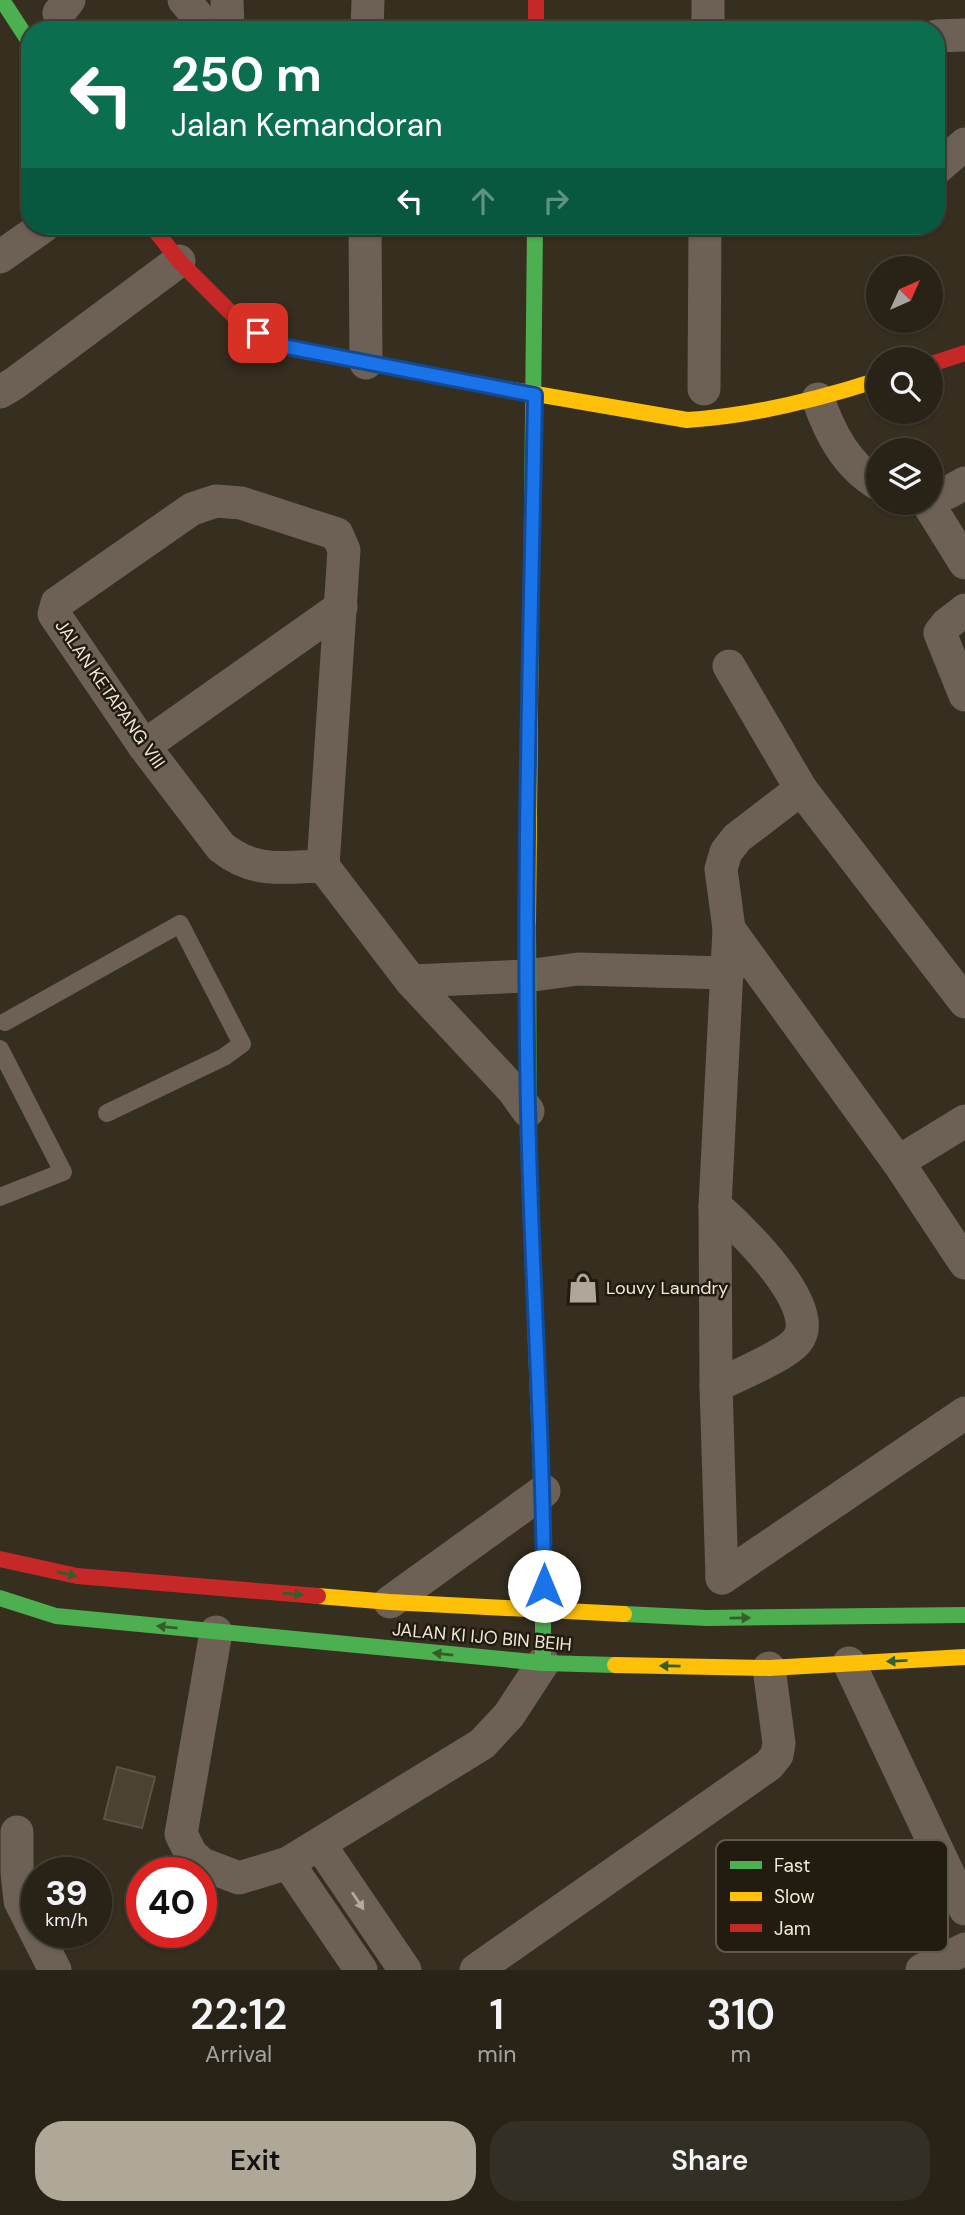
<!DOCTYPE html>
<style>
:root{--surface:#282217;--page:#342f24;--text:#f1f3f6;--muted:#a5a4a1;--line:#443f36;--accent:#afa797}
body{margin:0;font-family:"DM Sans",sans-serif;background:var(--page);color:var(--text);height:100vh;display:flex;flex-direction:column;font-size:26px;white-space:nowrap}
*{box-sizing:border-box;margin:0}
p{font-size:23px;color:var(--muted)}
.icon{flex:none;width:38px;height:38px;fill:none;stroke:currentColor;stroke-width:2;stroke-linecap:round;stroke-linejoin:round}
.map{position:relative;height:1970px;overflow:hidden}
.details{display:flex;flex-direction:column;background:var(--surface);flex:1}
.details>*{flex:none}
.guide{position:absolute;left:21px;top:21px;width:924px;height:214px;border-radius:28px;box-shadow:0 2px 5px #0004,0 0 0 2px var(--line);background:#0b6e4f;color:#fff;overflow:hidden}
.needle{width:46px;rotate:45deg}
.buttons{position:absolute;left:866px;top:256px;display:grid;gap:14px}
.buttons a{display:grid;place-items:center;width:77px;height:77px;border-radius:50%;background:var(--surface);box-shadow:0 2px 5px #0004,0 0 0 2px var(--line);font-size:35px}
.speed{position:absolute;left:21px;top:1857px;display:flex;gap:14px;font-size:35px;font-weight:700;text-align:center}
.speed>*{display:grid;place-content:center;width:91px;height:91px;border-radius:50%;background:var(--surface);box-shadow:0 2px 5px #0004,0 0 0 2px var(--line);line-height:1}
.speed small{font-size:18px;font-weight:400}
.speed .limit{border:10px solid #d22;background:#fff;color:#111}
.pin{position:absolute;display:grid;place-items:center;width:60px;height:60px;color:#fff;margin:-30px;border-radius:14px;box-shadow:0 4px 10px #0006}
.me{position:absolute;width:77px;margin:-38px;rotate:0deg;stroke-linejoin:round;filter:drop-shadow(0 0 5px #0008)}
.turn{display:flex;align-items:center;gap:24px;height:147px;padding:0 35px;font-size:32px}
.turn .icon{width:91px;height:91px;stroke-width:2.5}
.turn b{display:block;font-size:49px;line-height:60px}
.lanes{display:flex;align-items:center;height:66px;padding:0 35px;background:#0003;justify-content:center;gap:35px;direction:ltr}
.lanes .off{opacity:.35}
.eta{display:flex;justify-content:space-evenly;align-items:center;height:119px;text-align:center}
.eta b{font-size:42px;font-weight:600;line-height:49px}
.action{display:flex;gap:14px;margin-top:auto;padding:14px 35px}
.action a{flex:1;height:80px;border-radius:28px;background:var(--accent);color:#111;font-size:28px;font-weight:600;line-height:80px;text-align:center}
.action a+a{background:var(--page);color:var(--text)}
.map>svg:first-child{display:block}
.building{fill:#4b4332;stroke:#5b5447;stroke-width:2}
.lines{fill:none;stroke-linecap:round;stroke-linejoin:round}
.lane{stroke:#6d6054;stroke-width:18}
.street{stroke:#6d6054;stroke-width:33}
.fast{stroke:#4caf50;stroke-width:16}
.slow{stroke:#ffc107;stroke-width:16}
.jam{stroke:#c62828;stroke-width:16}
.oneway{fill:#355e2c}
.oneway2{fill:#b5ab9c}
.route-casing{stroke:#114b97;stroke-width:18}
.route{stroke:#1a73e8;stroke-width:12}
.labels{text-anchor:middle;stroke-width:5;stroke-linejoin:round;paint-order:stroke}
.street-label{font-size:18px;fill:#f0e8d7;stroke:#221b0f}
.poi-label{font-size:18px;fill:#f0e8d7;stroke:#221b0f;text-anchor:start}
.key{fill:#221b0f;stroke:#60584b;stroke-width:2}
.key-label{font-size:19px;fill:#f0e8d7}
</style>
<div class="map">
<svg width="965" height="1970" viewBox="0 0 965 1970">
<rect width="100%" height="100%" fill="#362e1f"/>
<polygon class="building" points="117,1767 155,1777 142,1828 104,1819"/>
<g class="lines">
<g class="lane">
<polyline points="5,1022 180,924 242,1044 224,1057 107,1113"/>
<polyline points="0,1049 63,1172 0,1197"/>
</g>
<g class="street">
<polyline points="184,0 209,30"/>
<polyline points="227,0 228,30"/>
<polyline points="708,0 708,30"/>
<polyline points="59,13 69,0"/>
<polyline points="367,30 368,0"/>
<polyline points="936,36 965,35"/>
<polyline points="936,169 965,144"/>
<polyline points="365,226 366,363"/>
<polyline points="0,257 44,226"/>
<polyline points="704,389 705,226"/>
<polyline points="0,392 15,383 179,261"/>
<path d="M 818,399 C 830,433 846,465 878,484"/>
<polyline points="931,496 947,493 965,483"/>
<polyline points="927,502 965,563"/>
<polyline points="965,610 947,624 940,633 965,695"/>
<polyline points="729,666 801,789 965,1002"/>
<polyline points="144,746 341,607"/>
<path d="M 323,866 L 344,550 L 337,534 L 241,503 L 216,501 L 192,509 L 57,603 L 54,614 L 144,746 L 221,847 C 255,874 282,867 323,866 L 411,981 L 526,976 L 578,969 L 728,973"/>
<polyline points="729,929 898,1162 965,1263"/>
<polyline points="411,981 513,1090 528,1111"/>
<polyline points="898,1162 965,1121"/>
<path d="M 715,1206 C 740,1227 824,1308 797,1341 C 784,1357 735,1376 716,1386"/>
<polyline points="722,1578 716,1386 715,1206 729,929 721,869 726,852 737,838 801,789"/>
<polyline points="722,1578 965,1413"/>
<polyline points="390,1602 544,1491"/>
<polyline points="216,1632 181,1834 191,1854 202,1864 239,1878 288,1863 482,1744 509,1715 543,1663"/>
<polyline points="849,1663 965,1909"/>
<polyline points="17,1832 17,1872 20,1901 55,1970"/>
<polyline points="320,1845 405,1970"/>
<polyline points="288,1863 361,1970"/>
<polyline points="476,1970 769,1765 777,1755 779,1743 769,1668"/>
<polyline points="922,1970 965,1949"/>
</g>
<g class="fast">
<polyline points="2,0 30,43"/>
<polyline points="531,605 535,226"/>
<polyline points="528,921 529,1170 543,1522 543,1663"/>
<polyline points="0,1598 56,1616 543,1663 615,1665"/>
<polyline points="624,1614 707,1618 965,1615"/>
</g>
<g class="slow">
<path d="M 466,382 L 687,420 C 752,416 816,400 878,380"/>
<polyline points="528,921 531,605"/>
<polyline points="318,1596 390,1602 624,1614"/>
<polyline points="615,1665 769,1668 965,1657"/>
</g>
<g class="jam">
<polyline points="536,0 536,30"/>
<polyline points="152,226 179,261 238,320 277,346 466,382"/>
<polyline points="931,364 965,353"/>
<polyline points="0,1559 77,1576 318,1596"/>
</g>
</g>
<defs><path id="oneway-solid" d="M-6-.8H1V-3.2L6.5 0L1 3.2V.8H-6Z" transform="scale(1.75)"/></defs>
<g class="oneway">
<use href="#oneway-solid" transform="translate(67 1574) rotate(12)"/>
<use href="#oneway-solid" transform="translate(293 1594) rotate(5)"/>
<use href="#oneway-solid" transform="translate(740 1618) rotate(-1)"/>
<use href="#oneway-solid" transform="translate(167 1627) rotate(-174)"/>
<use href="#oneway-solid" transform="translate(443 1654) rotate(-174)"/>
<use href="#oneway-solid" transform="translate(897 1661) rotate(177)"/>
<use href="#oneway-solid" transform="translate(670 1666) rotate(-179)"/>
</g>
<use class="oneway2" href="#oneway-solid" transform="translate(358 1901) rotate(56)"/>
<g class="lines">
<g class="route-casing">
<path id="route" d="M 258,333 L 277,345 L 535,395 C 531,632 523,870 528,1108 C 531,1267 543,1427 544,1586"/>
</g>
<use href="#route" class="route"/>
</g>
<defs>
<g id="shop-bare" transform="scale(2.415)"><path d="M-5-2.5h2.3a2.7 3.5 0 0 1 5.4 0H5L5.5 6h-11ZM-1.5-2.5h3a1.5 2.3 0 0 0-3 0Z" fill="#afa797" stroke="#221b0f" stroke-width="2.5" paint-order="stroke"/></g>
</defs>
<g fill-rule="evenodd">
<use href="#shop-bare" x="583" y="1288"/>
</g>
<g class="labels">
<g class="street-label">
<text transform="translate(110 694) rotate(55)" y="6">JALAN KETAPANG VIII</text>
<text transform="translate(482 1637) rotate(5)" y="6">JALAN KI IJO BIN BEIH</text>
</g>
<g class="poi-label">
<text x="606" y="1294">Louvy Laundry</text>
</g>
</g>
<rect x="716" y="1840" width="232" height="112" rx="10" class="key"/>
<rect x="730" y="1861" width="32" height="8" fill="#4caf50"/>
<rect x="730" y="1892" width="32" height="9" fill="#ffc107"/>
<rect x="730" y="1924" width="32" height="8" fill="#c62828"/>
<g class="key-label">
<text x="774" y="1872">Fast</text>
<text x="774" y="1903">Slow</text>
<text x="774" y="1935">Jam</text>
</g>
</svg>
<div class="buttons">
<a><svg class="needle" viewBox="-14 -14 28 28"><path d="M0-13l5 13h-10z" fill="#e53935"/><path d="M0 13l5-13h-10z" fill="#a5a4a1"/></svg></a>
<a><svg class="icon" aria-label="search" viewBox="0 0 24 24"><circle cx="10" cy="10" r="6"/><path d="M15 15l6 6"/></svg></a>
<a><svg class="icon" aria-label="layers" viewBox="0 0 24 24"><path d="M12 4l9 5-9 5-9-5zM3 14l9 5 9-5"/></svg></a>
</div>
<div class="speed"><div>39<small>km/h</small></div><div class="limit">40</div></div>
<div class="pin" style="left:258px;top:333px;background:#d93025"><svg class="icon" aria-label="arrive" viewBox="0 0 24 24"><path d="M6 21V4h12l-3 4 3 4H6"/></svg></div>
<svg class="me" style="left:544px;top:1586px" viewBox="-20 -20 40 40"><circle r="19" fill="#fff"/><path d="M0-13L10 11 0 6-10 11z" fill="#1a73e8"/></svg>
<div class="guide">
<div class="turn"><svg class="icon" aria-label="left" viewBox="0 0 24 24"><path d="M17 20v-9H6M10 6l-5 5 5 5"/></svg><div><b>250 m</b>Jalan Kemandoran</div></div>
<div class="lanes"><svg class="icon" aria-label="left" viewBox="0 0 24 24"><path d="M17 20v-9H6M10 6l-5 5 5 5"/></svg><svg class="icon off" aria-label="ahead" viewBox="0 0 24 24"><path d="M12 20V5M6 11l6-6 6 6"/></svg><svg class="icon off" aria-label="right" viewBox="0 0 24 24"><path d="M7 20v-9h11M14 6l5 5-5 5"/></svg></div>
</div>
</div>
<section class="details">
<div class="eta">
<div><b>22:12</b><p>Arrival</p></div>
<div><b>1</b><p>min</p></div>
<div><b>310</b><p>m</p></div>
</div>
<div class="action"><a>Exit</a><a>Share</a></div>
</section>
